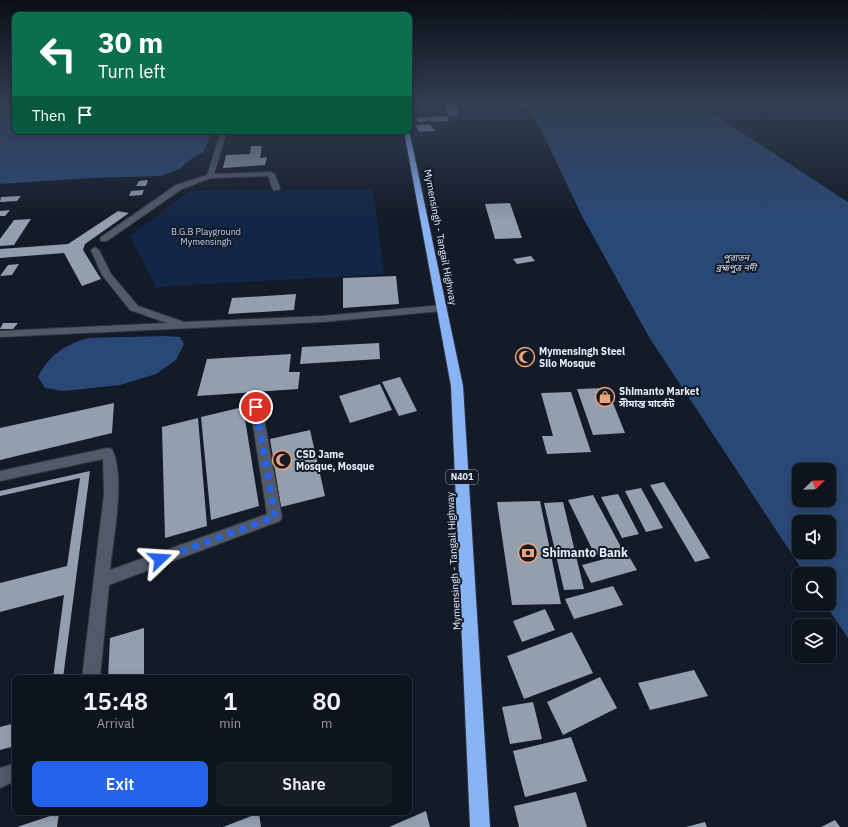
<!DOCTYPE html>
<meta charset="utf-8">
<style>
:root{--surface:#0e141e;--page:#171d27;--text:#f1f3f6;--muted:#9b9ea4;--line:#2e333c;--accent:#2563eb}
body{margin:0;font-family:"IBM Plex Sans","Noto Sans Bengali",sans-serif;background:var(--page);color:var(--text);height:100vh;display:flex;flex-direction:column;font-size:15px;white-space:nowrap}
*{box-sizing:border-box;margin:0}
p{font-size:13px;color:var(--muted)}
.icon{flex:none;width:22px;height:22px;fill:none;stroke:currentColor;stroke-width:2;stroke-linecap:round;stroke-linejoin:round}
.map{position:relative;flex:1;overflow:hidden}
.side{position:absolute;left:12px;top:675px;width:400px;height:140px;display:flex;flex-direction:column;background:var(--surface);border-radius:8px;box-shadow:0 2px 10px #0003,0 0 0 1px var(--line)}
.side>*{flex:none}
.guide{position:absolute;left:12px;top:12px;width:400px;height:122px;border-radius:8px;box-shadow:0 2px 10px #0003,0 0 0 1px var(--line);background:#0b6e4f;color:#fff;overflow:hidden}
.needle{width:26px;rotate:67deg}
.fabs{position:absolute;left:792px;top:463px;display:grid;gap:8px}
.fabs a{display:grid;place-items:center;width:44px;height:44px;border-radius:8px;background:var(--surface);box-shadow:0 2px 10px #0003,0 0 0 1px var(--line);font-size:20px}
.pin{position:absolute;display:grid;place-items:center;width:34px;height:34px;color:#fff;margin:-17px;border:2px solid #fff;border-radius:50%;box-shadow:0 1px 4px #0007}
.me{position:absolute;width:44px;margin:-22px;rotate:70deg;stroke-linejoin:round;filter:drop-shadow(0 0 3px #0008)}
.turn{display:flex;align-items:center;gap:14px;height:84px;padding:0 20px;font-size:18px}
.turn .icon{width:52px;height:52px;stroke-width:2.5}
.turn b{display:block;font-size:28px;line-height:34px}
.then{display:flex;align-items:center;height:38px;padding:0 20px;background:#0003;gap:8px;font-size:15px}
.eta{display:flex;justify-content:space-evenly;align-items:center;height:68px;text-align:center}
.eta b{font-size:24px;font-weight:600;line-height:28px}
.primary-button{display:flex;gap:8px;margin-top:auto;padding:8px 20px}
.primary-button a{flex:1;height:46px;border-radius:8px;background:var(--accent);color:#fff;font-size:16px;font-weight:600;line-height:46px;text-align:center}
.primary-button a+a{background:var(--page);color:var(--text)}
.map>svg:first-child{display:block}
.green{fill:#122645}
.water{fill:#2a4876;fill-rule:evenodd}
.building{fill:#939eaf}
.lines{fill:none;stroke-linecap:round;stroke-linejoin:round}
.minor-casing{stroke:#30343e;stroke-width:2}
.highway-casing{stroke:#30343e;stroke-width:2}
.minor{fill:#505a69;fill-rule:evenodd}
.highway{fill:#88b3f4;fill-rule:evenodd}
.route{stroke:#2563eb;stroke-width:7;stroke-dasharray:0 12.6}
.labels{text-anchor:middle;stroke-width:4;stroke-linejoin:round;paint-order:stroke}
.far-park-label{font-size:9px;fill:#c0d3f1;stroke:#131b28}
.far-water-label{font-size:9px;font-style:italic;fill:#dae4f3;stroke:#131b28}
.shield{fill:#131b28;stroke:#a8aeb9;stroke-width:1}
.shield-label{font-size:9px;font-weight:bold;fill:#e8edf7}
.street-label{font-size:10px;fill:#e8edf7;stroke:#131b28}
.poi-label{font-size:10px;font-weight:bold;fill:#e8edf7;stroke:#131b28;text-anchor:start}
.near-poi-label{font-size:12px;font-weight:bold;fill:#e8edf7;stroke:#131b28;text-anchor:start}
</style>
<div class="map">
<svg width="848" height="827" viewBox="0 0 848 827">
<rect width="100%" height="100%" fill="#131b28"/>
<polygon class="green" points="373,189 384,274 156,287 130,236 190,191"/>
<g class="water">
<polygon points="0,104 15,104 15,131 213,131 203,153 195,156 179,169 161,176 90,178 0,184"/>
<path d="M 521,104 L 698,104 L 848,202 L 848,638 L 825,604 L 829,604 L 829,574 L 805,574 L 649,337 L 582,216 L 534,115 ZM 799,470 L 829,470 L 829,500 L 799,500 ZM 799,522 L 829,522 L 829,552 L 799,552 Z"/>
<path d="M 166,336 L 180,337 L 184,344 L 176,360 L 156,374 L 120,385 L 64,391 L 45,388 L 38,377 C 48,356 66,344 88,338 Z"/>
</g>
<g class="building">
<polygon points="442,104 453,104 454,106 457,106 459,116 448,116 445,106 442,106"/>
<polygon points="447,116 449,121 431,122 430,117"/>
<polygon points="429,117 430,121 418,122 417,118"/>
<polygon points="430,124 435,131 419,132 415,125"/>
<polygon points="351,131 372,131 372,132 354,134"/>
<polygon points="251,146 262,146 260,158 267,157 265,165 223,168 226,155 250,154"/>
<polygon points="148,180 146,186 136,186 139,181"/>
<polygon points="144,190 142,195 129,196 131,191"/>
<polygon points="21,196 17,201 0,202 1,197"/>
<polygon points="510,203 522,238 495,239 485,204"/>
<polygon points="10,210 5,216 0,216 0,211"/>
<polygon points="118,211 129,213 85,244 83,250 101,279 82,286 64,253 0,258 0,249 68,244"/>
<polygon points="31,219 14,245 0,246 0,239 14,220"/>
<polygon points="531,256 535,261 517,264 513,259"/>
<polygon points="19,264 12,275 0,276 8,265"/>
<polygon points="396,276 399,304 343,308 343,278"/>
<polygon points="296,294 294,310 228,314 232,298"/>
<polygon points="3,323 18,323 13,329 0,329"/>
<polygon points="379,343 380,359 300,364 302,347"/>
<polygon points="291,354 289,372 300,372 298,389 197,396 207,359"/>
<polygon points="400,377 417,411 399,416 382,382"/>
<polygon points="380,384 392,410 350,423 339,396"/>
<polygon points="607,388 625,433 593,435 577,389"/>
<polygon points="571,392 591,452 547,454 542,436 553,436 541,393"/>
<polygon points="114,403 112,433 0,460 0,428"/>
<polygon points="243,407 259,506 211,520 201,417"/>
<polygon points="198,418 207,526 165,538 162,427"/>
<polygon points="310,430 325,496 281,507 270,439"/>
<polygon points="90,471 63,678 53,678 64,595 0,612 0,583 67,566 80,478 0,496 0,491"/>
<polygon points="664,482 710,558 695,562 650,485"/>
<polygon points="641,488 663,528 646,532 625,491"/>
<polygon points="618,494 639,534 622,538 601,497"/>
<polygon points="593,495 622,549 595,555 568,500"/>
<polygon points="540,501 561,604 512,605 497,502"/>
<polygon points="563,502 584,589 564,590 544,503"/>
<polygon points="627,553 637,570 591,583 582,565"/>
<polygon points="613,586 623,605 574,619 565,599"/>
<polygon points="545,609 555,630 522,642 513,621"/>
<polygon points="144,628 144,678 108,678 110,638"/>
<polygon points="572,632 593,673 524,699 507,656"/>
<polygon points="694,670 708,696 650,710 638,683"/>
<polygon points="600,677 617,708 563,735 547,702"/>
<polygon points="533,702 542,739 510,744 502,707"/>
<polygon points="15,723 15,746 0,750 0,727"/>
<polygon points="571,737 587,781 525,797 513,751"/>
<polygon points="576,792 587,827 519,827 514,806"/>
<polygon points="426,811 430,827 389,827"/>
<polygon points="59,813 57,827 17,827"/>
<polygon points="259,813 261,827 223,827"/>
<polygon points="835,820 840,827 821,827"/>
<polygon points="705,822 707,827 686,827"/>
</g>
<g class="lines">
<g class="minor-casing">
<g id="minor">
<polygon points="221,131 227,131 214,174 271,172 275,174 280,188 279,190 273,190 268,176 211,178 182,189 107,241 101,241 100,239 101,237 176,185 207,175"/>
<polygon points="95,247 99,250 111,274 138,306 184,322 322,316 442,305 447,308 442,311 322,322 0,337 0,331 167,323 130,310 102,275 91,250"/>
<path d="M 256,403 L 260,404 L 262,407 L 282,517 L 280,521 L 109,585 L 100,678 L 82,678 L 104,494 L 103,459 L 0,481 L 0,471 L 107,448 L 112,449 C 126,477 113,539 110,570 L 267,514 L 250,407 L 252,404 Z"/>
<polygon points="15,763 15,781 0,788 0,768"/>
</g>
</g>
<g class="highway-casing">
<polygon id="highway" points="409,130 463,386 490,827 470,827 451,386 404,131 409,131"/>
</g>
<use href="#minor" class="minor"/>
<use href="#highway" class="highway"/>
</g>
<linearGradient id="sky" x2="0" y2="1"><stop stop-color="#0a0f16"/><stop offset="0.47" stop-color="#333f53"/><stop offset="1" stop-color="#333f53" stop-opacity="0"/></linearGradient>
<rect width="848" height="220" fill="url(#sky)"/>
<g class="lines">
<polyline class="route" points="160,559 275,517 256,407"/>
</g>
<defs>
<g id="mosque-ring" transform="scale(1)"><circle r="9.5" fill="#131b28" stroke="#f0a279" stroke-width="1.5"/><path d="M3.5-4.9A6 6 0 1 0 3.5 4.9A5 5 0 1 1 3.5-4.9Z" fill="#f0a279"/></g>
<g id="shop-ring" transform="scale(1)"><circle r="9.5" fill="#131b28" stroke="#f0a279" stroke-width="1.5"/><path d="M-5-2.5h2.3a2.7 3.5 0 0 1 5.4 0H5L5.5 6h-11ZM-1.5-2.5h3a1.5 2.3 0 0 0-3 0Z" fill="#f0a279"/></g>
<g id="bank-ring" transform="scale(1)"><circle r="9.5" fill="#131b28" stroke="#f0a279" stroke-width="1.5"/><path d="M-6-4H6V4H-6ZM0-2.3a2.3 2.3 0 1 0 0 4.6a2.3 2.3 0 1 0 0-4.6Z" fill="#f0a279"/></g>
</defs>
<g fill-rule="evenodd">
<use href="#mosque-ring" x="525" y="357"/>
<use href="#shop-ring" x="605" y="397"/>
<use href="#mosque-ring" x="282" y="460"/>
<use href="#bank-ring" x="528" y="553"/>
</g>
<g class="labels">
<g class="far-park-label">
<text x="206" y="235">B.G.B Playground<tspan x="206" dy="10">Mymensingh</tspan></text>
</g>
<g class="far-water-label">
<text x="736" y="261">পুরাতন<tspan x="736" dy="10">ব্রহ্মপুত্র নদী</tspan></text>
</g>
<rect class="shield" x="446" y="470" width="32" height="14" rx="3"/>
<g class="shield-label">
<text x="462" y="480">N401</text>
</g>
<g class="street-label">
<text transform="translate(441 237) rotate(79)" y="4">Mymensingh - Tangail Highway</text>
<text transform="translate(453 561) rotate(-93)" y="4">Mymensingh - Tangail Highway</text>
</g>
<g class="poi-label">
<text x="539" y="355">Mymensingh Steel<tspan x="539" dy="12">Silo Mosque</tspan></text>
<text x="619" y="395">Shimanto Market<tspan x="619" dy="12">সীমান্ত মার্কেট</tspan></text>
<text x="296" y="458">CSD Jame<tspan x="296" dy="12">Mosque, Mosque</tspan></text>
</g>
<g class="near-poi-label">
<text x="542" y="557">Shimanto Bank</text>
</g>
</g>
</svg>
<div class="fabs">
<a><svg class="needle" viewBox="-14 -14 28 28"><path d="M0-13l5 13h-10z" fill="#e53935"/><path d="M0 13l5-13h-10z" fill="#9b9ea4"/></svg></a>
<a><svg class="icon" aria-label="sound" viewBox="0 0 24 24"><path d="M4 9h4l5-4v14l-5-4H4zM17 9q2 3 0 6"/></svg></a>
<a><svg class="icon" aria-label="search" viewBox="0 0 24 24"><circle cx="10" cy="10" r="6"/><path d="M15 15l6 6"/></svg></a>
<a><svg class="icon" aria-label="layers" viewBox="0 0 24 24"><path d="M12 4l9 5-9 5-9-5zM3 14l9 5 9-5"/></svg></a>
</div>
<div class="pin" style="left:256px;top:407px;background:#d93025"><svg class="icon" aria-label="arrive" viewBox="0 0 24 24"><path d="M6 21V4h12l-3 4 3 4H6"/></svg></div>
<svg class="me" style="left:160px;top:559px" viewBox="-20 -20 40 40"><path d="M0-17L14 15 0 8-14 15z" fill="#2563eb" stroke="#fff" stroke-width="4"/></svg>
<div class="guide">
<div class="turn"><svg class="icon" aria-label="left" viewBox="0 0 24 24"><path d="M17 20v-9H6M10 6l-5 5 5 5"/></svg><div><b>30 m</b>Turn left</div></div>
<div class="then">Then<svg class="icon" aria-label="arrive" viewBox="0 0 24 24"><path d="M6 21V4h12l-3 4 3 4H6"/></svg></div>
</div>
<section class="side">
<div class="eta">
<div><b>15:48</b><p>Arrival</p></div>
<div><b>1</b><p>min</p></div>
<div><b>80</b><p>m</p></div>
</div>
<div class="primary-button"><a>Exit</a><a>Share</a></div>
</section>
</div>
